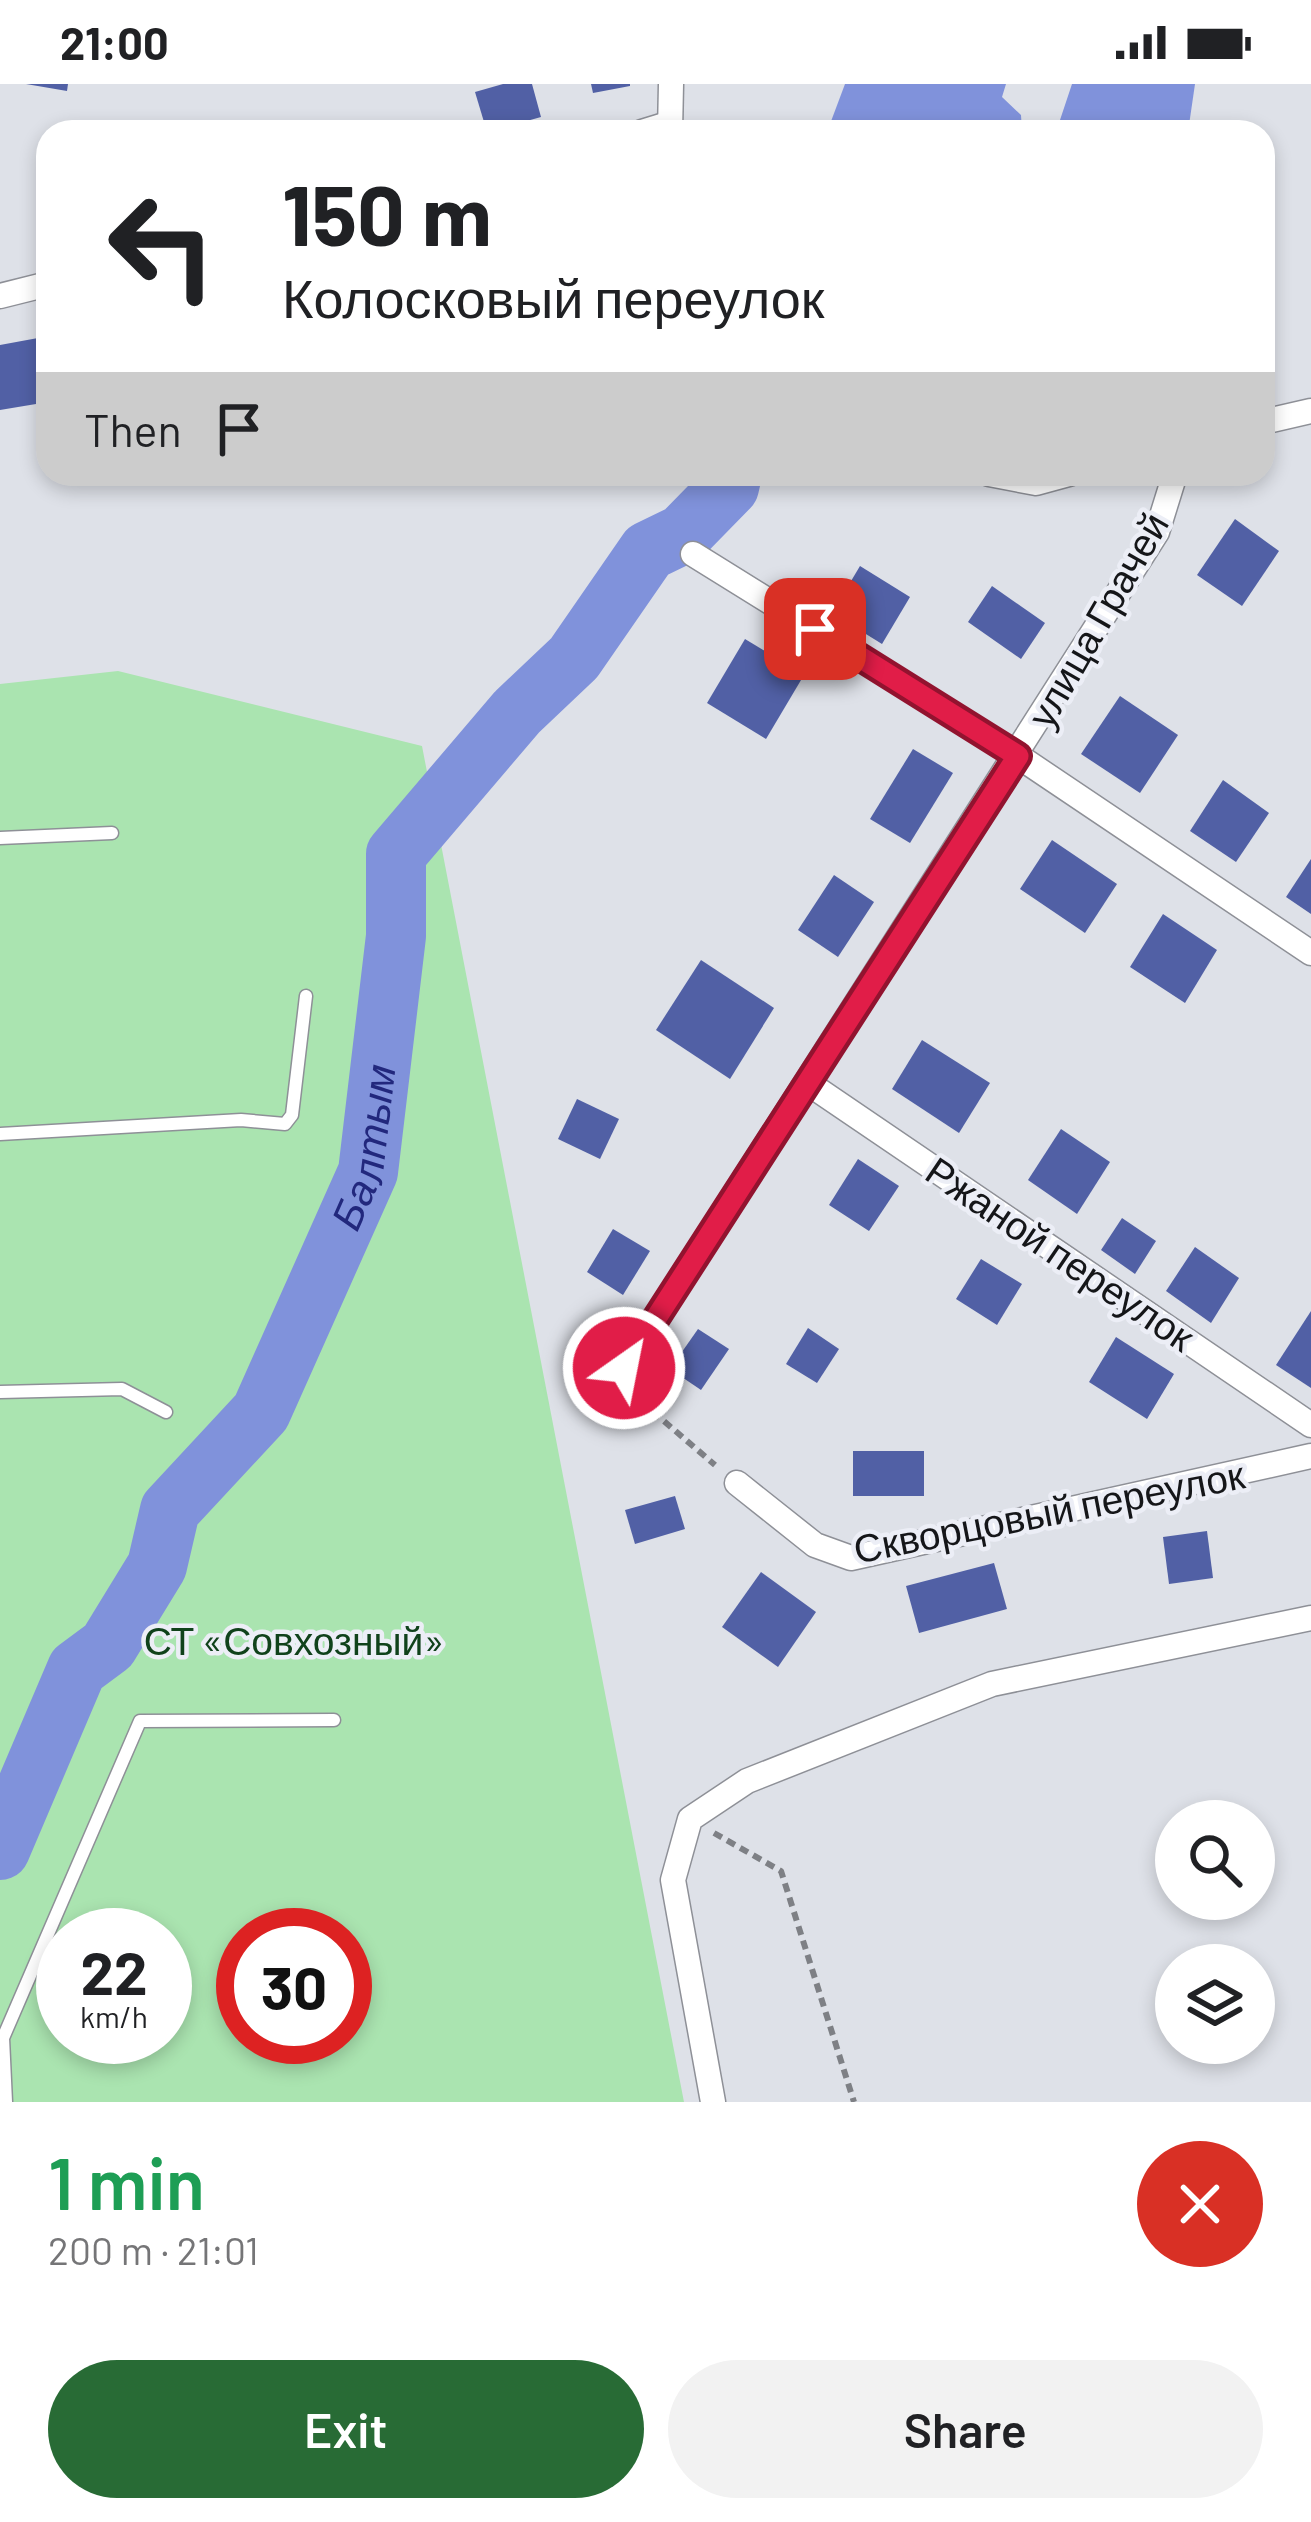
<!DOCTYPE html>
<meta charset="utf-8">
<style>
:root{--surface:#fff;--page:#f2f2f2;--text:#202124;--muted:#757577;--accent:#286b35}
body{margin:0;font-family:Barlow,sans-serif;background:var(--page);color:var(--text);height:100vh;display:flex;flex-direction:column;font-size:45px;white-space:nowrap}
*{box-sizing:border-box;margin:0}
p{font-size:39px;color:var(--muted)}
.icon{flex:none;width:66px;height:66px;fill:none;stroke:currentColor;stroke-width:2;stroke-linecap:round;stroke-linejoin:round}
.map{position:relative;height:2018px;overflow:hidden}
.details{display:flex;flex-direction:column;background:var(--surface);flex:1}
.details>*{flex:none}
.guide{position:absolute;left:36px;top:36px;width:1239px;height:366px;border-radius:36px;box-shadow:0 6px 18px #0003;background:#fff;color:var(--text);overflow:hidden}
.tools{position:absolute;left:1155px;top:1716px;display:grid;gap:24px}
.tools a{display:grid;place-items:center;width:120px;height:120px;border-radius:50%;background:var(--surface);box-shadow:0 6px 18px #0003;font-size:60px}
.speed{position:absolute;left:36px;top:1824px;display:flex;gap:24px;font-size:60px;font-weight:700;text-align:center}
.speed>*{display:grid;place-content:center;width:156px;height:156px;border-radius:50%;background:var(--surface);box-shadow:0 6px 18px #0003;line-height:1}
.speed small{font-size:30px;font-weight:400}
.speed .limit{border:18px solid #d22;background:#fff;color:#111}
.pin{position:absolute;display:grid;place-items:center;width:102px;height:102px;color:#fff;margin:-51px;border-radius:24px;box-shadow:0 6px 18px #0006}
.me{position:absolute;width:132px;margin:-66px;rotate:33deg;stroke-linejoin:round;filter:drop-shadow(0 0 9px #0008)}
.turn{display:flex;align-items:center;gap:42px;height:252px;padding:0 48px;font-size:54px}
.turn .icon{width:156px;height:156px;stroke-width:2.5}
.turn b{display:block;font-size:84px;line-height:102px}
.then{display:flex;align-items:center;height:114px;padding:0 48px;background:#0003;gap:24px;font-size:45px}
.round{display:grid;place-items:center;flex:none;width:126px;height:126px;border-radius:63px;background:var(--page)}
.overview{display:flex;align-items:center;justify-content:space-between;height:204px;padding:0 48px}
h1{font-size:72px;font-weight:600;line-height:90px;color:#1e9e55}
.primary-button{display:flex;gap:24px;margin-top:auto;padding:24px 48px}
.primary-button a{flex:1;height:138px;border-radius:72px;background:var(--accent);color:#fff;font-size:48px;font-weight:600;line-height:138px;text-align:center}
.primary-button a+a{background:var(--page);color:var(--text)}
.status{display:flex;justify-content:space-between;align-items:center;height:84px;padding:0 60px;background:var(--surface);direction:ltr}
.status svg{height:33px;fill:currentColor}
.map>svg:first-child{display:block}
.green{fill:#aae4b0;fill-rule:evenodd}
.water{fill:#8092db}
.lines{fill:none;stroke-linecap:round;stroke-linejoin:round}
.river{stroke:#8092db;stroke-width:60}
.building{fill:#5160a5}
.lane-casing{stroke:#8e9097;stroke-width:15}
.street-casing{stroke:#8e9097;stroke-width:27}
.path{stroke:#7e8085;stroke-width:6;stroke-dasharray:9 6;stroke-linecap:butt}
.lane{stroke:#fff;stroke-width:12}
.street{stroke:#fff;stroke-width:24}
.route-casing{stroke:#92132f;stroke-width:30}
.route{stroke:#e11d48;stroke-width:21}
.labels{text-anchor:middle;stroke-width:9;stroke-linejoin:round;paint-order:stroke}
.street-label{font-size:39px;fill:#151619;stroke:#eceef6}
.park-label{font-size:39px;fill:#10421b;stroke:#eceef6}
.water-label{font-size:42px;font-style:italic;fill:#22287d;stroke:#eceef6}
</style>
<div class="status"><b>21:00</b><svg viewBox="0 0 49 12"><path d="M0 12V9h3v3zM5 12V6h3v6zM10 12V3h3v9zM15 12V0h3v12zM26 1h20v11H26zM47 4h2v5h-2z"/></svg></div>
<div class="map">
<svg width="1311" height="2018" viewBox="0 0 1311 2018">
<rect width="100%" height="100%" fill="#dee1e8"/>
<path class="green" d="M 118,587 L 422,662 L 684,2018 L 0,2018 L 0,600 ZM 63,1851 L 165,1851 L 165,1953 L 63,1953 ZM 243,1851 L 345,1851 L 345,1953 L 243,1953 Z"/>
<g class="water">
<polygon points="845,0 1006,0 1002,13 1021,31 1022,48 827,48"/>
<polygon points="1072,0 1195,0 1188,48 1056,48"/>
<polygon points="704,390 759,390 753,412"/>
</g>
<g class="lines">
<path class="river" id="s1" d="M 0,1766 L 77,1585 L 108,1562 L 157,1482 L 170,1426 L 261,1328 L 368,1088 L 396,852 L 396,770 L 517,628 L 574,574 L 648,467 L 683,450 L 729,403 L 732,390"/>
</g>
<g class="building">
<polygon points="26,0 68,0 67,7"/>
<polygon points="503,0 532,0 541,33 487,48 475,8"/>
<polygon points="591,0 630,0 630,2 593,9"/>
<polygon points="38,254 48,318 0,326 0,261"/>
<polygon points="1235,435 1279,467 1242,522 1197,491"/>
<polygon points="860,482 910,513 882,560 832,529"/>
<polygon points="992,502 1045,539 1021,575 968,538"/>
<polygon points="745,555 804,591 766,655 707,619"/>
<polygon points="1120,612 1178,651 1140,709 1081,670"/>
<polygon points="913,665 953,689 910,759 870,735"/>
<polygon points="1223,696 1269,729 1236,778 1190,747"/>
<polygon points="1052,756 1117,800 1085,849 1020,805"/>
<polygon points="1311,775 1311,830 1286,813"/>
<polygon points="834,791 874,818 838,873 798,846"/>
<polygon points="1163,830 1217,866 1185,919 1130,883"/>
<polygon points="701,876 774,924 730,995 656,946"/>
<polygon points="922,956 990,999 959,1049 892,1005"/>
<polygon points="577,1015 619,1035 600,1075 558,1055"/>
<polygon points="1061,1045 1110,1078 1077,1130 1028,1096"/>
<polygon points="858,1075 899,1102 869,1147 829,1121"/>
<polygon points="1122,1134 1156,1157 1135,1190 1101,1166"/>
<polygon points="613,1145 650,1167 623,1211 587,1188"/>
<polygon points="1195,1163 1239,1194 1211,1239 1166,1207"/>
<polygon points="981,1175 1022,1200 997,1241 956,1215"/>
<polygon points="1311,1227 1311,1304 1276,1281"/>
<polygon points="808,1244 839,1265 817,1299 786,1280"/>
<polygon points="698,1245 729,1265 701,1306 670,1285"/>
<polygon points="1116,1253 1174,1290 1147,1335 1089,1298"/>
<rect x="853" y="1367" width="71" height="45"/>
<polygon points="675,1412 685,1445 635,1460 625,1426"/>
<polygon points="1207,1447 1213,1494 1169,1500 1163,1453"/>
<polygon points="994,1479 1007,1525 919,1549 906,1502"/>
<polygon points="761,1488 816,1528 778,1583 722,1543"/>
</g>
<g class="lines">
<g class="lane-casing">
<g id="lane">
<polyline points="0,754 112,749"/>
<polyline points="0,1050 241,1036 285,1040 292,1031 306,912"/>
<polyline points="0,1308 122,1305 166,1328"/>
<polyline points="6,2018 3,1954 140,1637 334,1636"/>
</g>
</g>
<g class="street-casing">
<g id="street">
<polyline points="642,48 668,40"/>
<polyline points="670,48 671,0"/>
<polyline points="0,212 48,200"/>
<polyline points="1263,338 1311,327"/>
<polyline points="989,390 1036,399 1069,390"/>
<polyline points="693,470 1018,672 1311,869"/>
<polyline points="808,999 1311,1341"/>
<polyline points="624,1284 1157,448 1175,390"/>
<polyline points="737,1399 815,1461 851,1474 1311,1372"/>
<polyline points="713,2018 673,1796 690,1735 747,1697 992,1600 1311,1534"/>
</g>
</g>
<g class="path">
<polyline points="630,1308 715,1381"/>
<polyline points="714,1749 781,1787 854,2018"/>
</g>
<use href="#lane" class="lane"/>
<use href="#street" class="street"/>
</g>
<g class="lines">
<g class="route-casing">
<polyline id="route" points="624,1284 1018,672 815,545"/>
</g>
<use href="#route" class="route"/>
</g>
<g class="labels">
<g class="street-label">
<text transform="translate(1098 536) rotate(-60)" y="14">улица Грачей</text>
<text transform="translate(1060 1170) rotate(34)" y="14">Ржаной переулок</text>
<text transform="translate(1049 1428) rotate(-11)" y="14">Скворцовый переулок</text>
</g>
<g class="park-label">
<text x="294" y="1571">СТ «Совхозный»</text>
</g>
<g class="water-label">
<text dy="15" stroke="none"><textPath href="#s1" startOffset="807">Балтым</textPath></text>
</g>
</g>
</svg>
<div class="tools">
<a><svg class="icon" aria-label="search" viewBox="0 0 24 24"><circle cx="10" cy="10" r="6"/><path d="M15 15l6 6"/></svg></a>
<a><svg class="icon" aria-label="layers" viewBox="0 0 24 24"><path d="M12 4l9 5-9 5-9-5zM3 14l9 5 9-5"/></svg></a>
</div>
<div class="speed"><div>22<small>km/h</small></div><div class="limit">30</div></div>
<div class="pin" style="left:815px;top:545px;background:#d93025"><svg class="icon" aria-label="arrive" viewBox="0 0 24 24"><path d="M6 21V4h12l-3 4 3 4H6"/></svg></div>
<svg class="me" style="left:624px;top:1284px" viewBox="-20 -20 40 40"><circle r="17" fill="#e11d48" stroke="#fff" stroke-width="3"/><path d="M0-11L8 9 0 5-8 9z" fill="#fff"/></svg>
<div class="guide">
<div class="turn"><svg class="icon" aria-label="left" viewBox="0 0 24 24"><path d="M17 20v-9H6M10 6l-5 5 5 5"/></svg><div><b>150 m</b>Колосковый переулок</div></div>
<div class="then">Then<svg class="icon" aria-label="arrive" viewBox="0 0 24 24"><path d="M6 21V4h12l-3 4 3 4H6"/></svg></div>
</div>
</div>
<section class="details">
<div class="overview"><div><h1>1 min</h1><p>200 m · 21:01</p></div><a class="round" style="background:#d93025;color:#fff"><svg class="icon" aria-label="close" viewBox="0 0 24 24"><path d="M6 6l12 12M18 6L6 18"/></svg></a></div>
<div class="primary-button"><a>Exit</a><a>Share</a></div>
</section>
